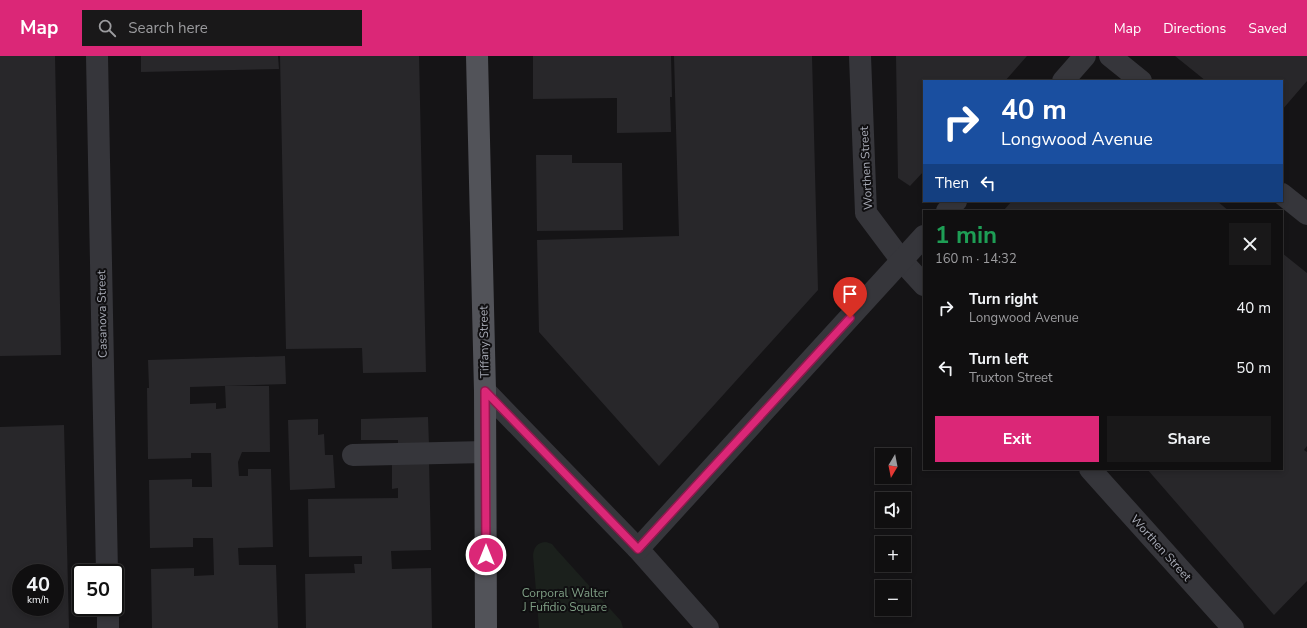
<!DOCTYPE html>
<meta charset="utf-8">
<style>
:root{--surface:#100f10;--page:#191819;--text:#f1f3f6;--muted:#9c9c9f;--line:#302f30;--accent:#db2777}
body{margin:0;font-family:"Nunito Sans",sans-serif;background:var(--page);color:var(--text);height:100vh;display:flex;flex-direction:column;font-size:15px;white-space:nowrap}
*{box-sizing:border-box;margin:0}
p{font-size:13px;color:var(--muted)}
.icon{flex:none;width:22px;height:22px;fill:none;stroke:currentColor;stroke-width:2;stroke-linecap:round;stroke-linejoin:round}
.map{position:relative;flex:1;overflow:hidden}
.side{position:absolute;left:923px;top:154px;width:360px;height:260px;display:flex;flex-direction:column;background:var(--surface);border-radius:0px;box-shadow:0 2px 6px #0003,0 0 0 1px var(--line)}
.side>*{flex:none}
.hud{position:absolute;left:923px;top:24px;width:360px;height:122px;border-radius:0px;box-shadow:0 2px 6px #0003,0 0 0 1px var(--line);background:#1a4fa0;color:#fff;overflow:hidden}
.needle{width:26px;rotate:190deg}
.fabs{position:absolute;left:875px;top:392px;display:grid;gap:8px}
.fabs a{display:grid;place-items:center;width:36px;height:36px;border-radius:0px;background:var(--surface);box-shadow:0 2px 6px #0003,0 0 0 1px var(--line);font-size:20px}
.speed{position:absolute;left:12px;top:508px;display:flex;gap:8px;font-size:20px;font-weight:700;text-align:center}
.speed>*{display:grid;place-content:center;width:52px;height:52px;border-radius:50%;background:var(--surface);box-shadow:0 2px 6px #0003,0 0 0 1px var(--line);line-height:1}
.speed small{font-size:10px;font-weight:400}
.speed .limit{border:2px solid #111;border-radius:6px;background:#fff;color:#111}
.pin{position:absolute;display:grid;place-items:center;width:34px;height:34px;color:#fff;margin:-41px -17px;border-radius:50% 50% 50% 0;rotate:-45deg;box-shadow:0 0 4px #0007}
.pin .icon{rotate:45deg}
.me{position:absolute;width:44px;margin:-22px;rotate:0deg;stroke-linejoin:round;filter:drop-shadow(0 0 3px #0008)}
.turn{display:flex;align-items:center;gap:14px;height:84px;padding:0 12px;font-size:18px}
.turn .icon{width:52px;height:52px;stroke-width:2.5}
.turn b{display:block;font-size:28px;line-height:34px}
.then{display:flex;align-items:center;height:38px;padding:0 12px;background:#0003;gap:8px;font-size:15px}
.round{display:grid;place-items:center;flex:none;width:42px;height:42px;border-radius:0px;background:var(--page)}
.headline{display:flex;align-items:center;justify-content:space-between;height:68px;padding:0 12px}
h1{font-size:24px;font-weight:700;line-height:30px;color:#1e9e55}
.primary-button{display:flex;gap:8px;margin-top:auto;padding:8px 12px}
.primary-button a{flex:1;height:46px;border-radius:0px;background:var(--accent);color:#fff;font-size:16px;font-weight:700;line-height:46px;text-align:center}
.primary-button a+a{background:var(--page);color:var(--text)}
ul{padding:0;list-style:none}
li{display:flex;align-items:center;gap:12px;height:60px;padding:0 12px}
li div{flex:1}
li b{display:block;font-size:15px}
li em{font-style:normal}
header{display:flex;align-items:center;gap:24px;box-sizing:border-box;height:56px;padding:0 20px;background:var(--accent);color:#fff}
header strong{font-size:19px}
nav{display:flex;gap:22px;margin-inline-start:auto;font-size:14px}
.search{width:280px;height:36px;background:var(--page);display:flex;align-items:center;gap:10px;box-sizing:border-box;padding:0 14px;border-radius:0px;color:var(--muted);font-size:15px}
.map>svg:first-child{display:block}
.green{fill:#1b201c}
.building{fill:#28272a;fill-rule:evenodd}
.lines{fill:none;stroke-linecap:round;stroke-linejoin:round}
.minor{stroke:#36363b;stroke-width:22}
.major{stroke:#525359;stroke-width:22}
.route-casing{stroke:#8e194d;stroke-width:10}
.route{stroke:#db2777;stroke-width:7}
.labels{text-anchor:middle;stroke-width:4;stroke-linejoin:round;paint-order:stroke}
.street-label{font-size:12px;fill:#a7aab5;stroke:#100f11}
.park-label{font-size:12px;fill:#7f9f85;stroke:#100f11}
</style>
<header>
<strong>Map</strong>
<div class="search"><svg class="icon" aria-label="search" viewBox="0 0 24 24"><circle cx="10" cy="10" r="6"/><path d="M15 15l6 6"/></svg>Search here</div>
<nav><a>Map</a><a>Directions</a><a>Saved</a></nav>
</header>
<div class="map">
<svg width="1307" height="572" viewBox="0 0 1307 572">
<rect width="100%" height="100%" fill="#151416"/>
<path class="green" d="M 546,486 L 552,488 L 556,493 L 621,565 L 623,572 L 539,572 L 533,499 C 534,491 538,486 546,486 Z"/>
<g class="building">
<polygon points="0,0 55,0 61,299 0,300"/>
<polygon points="141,0 278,0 279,13 141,16"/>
<polygon points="280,0 419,0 426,316 363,317 362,292 286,293"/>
<polygon points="533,0 671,0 672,41 670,41 671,76 617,77 617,42 533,43"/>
<polygon points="674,0 812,0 818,234 659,410 539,276 537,184 679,180"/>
<polygon points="896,0 1027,0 1005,25 924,25 924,115 910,130 898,122"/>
<polygon points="1175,0 1307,0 1307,25 1282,54 1282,25 1206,25"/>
<polygon points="536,99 572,99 572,107 622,107 623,174 537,175"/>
<polygon points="1012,145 1217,145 1229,155 1003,155"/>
<polygon points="1282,197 1307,217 1307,390 1304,394 1307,396 1307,525 1274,559 1147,413 1282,413"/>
<polygon points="285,300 286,328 190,331 190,348 216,347 216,353 226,352 225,330 269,330 270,396 242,396 238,406 239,420 248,420 248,413 271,413 273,491 238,492 239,509 276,509 278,572 152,572 151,513 194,512 194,520 214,519 213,482 193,482 193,491 150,492 149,424 192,423 192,431 212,431 211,397 191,397 191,402 148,403 147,332 149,332 148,304"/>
<polygon points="428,361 429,389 398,390 398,384 361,384 361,363"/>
<polygon points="318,363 318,379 324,378 325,399 333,399 335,432 290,434 288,364"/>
<path d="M 64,369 L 69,572 L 0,572 L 0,371 ZM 21,517 L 55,517 L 55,551 L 21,551 Z"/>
<polygon points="392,405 429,405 431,494 391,495 392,513 431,512 432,572 306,572 305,518 355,517 354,508 362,508 362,500 309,501 308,443 398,442 398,432 392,433"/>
</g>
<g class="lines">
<g class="minor">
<polyline points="97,0 107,517"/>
<polyline points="860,0 866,157 902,205 924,229"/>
<polyline points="1110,0 1141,25"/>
<polyline points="1063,25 1085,0"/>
<polyline points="1282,138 1307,158"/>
<polyline points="947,155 956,145"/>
<polyline points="485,335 638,493 708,572"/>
<polyline points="353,399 485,396"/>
<polyline points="1090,413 1233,572"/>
<polyline points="638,493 924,180"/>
<polyline points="108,551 108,572"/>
</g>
<polyline class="major" points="477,0 485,335 486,572"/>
</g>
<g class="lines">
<g class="route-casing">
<polyline id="route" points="486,499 485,335 638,493 850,262"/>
</g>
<use href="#route" class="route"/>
</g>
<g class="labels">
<g class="street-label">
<text transform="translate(866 112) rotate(-93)" y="4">Worthen Street</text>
<text transform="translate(102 258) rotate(-91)" y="4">Casanova Street</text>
<text transform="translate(484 286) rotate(-91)" y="4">Tiffany Street</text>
<text transform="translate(1161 492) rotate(48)" y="4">Worthen Street</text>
</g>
<g class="park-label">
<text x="565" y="541">Corporal Walter<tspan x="565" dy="14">J Fufidio Square</tspan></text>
</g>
</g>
</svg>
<div class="fabs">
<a><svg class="needle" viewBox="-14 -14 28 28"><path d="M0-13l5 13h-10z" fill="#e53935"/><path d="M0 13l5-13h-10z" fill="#9c9c9f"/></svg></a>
<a><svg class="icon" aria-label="sound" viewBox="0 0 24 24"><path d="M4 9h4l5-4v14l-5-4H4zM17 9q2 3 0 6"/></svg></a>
<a>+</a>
<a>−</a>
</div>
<div class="speed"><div>40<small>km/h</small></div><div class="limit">50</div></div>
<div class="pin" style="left:850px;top:262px;background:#d93025"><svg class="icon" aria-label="arrive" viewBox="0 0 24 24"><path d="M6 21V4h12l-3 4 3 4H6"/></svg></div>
<svg class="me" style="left:486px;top:499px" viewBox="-20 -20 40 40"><circle r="17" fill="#db2777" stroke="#fff" stroke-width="3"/><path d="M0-11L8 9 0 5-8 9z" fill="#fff"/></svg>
<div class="hud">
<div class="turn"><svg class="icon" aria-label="right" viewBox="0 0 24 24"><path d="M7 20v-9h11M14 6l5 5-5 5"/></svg><div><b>40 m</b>Longwood Avenue</div></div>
<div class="then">Then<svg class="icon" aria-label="left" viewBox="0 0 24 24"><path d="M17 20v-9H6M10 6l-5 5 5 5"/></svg></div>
</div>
<section class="side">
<div class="headline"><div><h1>1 min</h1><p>160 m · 14:32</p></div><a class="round"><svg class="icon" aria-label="close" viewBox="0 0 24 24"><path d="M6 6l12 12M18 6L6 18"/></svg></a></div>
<ul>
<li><svg class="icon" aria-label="right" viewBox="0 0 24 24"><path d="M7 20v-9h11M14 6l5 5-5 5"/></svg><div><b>Turn right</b><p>Longwood Avenue</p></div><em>40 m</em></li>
<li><svg class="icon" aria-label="left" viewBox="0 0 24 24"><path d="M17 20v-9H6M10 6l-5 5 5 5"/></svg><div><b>Turn left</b><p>Truxton Street</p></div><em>50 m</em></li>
</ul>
<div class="primary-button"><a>Exit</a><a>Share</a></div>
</section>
</div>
